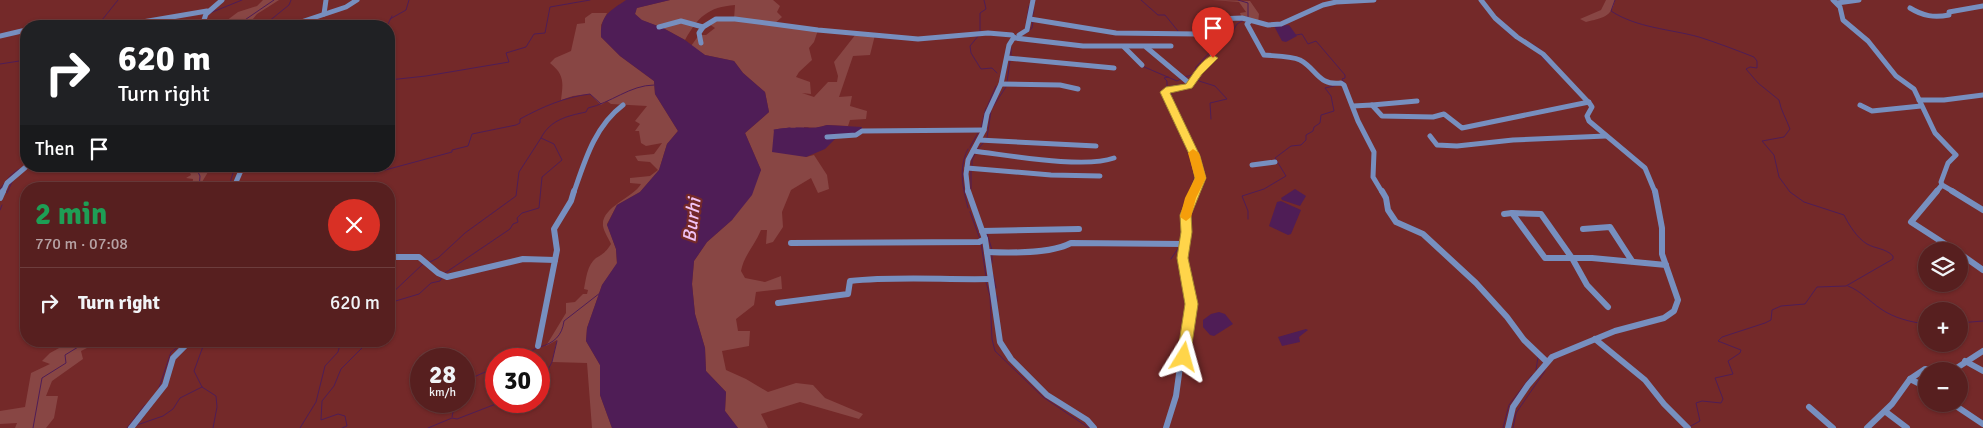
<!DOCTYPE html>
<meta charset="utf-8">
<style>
:root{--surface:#571f1f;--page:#5d2728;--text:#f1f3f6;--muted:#b6a2a4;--line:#6d3d3d}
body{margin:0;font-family:Signika,sans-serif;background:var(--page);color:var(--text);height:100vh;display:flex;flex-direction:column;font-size:19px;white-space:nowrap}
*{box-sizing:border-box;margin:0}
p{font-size:16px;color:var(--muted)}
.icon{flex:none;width:28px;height:28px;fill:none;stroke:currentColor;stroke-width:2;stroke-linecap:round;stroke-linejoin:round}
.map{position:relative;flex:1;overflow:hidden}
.panel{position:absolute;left:20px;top:182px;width:375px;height:165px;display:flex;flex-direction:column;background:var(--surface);border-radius:20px;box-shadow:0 1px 4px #0004,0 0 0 1px var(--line)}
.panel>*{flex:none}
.banner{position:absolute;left:20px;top:20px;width:375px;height:152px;border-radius:20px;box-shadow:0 1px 4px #0004,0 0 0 1px var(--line);background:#202124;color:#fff;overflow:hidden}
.buttons{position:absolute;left:1918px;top:242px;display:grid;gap:10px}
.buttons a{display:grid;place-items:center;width:50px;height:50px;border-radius:50%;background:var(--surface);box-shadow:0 1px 4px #0004,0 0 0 1px var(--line);font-size:25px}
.speed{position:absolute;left:410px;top:348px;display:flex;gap:10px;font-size:25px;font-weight:700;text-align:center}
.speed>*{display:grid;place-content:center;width:65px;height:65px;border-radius:50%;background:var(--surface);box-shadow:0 1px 4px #0004,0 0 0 1px var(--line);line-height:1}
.speed small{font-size:12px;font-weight:400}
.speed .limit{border:8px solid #d22;background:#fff;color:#111}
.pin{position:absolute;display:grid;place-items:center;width:42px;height:42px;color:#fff;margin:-51px -21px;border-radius:50% 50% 50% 0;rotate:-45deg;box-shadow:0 0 5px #0007}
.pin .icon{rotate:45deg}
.me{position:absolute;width:55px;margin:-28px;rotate:8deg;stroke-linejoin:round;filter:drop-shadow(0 0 4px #0008)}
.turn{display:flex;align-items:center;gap:18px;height:105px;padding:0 15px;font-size:22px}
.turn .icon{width:65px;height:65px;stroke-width:2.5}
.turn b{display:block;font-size:35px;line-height:42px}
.then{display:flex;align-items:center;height:48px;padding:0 15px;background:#0003;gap:10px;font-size:19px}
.round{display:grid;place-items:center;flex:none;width:52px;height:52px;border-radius:26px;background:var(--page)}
.summary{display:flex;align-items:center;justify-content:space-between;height:85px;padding:0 15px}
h1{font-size:30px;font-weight:800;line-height:38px;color:#1e9e55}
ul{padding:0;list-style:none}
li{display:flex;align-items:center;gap:15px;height:70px;padding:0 15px;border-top:1px solid var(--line)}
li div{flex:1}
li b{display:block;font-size:19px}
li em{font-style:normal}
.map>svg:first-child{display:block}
.green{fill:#884644}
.water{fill:#4f1d56}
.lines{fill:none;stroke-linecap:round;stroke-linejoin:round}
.stream{stroke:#4f1d56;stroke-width:1}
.minor-far1{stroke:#778fbf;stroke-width:5}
.minor{stroke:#778fbf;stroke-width:6}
.route{fill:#ffd54a;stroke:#a68a30}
.slow{fill:#f59e0b}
.labels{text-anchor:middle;stroke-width:4.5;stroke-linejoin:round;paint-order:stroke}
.water-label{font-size:19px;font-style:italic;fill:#f1c3f6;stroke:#742929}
</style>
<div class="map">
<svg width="1983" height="428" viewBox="0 0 1983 428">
<rect width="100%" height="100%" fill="#742929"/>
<g class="green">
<polygon points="263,0 279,0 257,14 247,26 223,26 222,24 238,12 257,6"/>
<path d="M 670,0 L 773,0 L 780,6 L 777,12 L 782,17 L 774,24 L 818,30 L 814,42 L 809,48 L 812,60 L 799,72 L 796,77 L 810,82 L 811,94 L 802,93 L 814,97 L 828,82 L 837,82 L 838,76 L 834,62 L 856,34 L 875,35 L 870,55 L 853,56 L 839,97 L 852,96 L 850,106 L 867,111 L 866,119 L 850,120 L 848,126 L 827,125 L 816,128 L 804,127 L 806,157 L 814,155 L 827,175 L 829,189 L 818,193 L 811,178 L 791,190 L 782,212 L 783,227 L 773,242 L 766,244 L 767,230 L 761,230 C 755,245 744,255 741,271 L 745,278 L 765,282 L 781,276 L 782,289 L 756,292 L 754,305 L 736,319 L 738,331 L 750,331 L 749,346 L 722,351 L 726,370 L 746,379 L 768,392 L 796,383 L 813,385 L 825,398 L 863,414 L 859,419 L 800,402 L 761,414 L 768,428 L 738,428 L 725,411 L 726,392 L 706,371 L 705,348 L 695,314 L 692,284 L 694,261 L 707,242 L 732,220 L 761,170 L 745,133 L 769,112 L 765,92 L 743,73 L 734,61 L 705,55 L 691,46 L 699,35 L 706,35 L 715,28 L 709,24 L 716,19 L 734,19 L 735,5 C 708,7 698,17 685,40 L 663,28 L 641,20 L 635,14 L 636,8 Z"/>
<polygon points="1212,0 1250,1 1259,14 1258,23 1242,18 1240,13 1246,12 1239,2"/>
<path d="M 1606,0 L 1615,0 C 1612,17 1602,18 1586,22 L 1580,19 L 1601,10 Z"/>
<path d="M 592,13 L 607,13 L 601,25 L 601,37 L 620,56 L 654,81 L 655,94 L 678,131 L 667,144 L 659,170 L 640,192 L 617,205 L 607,224 L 616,249 L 617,264 L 602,285 L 587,328 L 586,341 L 600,365 L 600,395 L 612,428 L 592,428 L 587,363 L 552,362 L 557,340 L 546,346 L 566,313 L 566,303 L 575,302 L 583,294 L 587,294 L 588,290 L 584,289 C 586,279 587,265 596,258 C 603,254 606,252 611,244 C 609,239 604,232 603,226 C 601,207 633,198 641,184 L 630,183 L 630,178 L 650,176 L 658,170 L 650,162 L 638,161 L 635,156 L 654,154 L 662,143 L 646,146 L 641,143 L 639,131 L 635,131 L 640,124 L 635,121 L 647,106 L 611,104 L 607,101 L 601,105 L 590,94 L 573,96 L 561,100 C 563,83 565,75 550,63 L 555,58 L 571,51 L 577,24 L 585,23 L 585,18 Z"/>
<polygon points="187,166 200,166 208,172 202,182 211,182 205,185 212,189 192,189 193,179 186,178 191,175"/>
<polygon points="72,341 101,341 81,351 83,359 52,381 46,396 58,396 54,418 46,428 15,428 17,423 0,424 0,411 25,407 31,373 50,364 42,361 50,353"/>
</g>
<g class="water">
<path d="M 626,0 L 670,0 L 637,8 L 635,14 L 642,20 L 663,28 L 685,40 L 705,55 L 734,61 L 743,73 L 765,92 L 769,112 L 745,133 L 761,170 L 752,195 L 732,220 L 707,242 L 694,261 L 692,284 L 695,314 L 705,348 L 706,371 L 726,392 L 725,411 L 738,428 L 612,428 L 600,395 L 600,365 L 586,341 L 587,328 L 602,285 L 617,263 L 616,249 L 607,225 L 617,205 L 640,192 L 659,170 L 667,144 L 678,131 L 655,94 L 654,81 L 620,56 L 601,37 C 600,15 610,11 626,0 Z"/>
<polygon points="1289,25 1297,36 1286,42 1282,41 1274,26"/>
<path d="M 827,125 L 862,127 L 862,131 L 856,135 L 838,136 L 825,149 L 806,157 L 772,152 L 774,130 C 792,125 809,131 827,125 Z"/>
<polygon points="1295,189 1306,196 1300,206 1282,200 1281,198"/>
<polygon points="1281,201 1301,210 1291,234 1288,235 1269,226 1277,202"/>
<polygon points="1219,312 1225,314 1233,324 1214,336 1210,335 1203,327 1203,320 1211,314"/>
<polygon points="1306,329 1308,330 1299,337 1300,342 1282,346 1278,337"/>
</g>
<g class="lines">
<g class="stream">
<polyline points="1141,0 1158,15 1165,15 1178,31"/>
<polyline points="1238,0 1248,3 1248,17"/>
<path d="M 1615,0 L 1611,11 C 1637,28 1670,29 1699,37 C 1718,43 1736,50 1754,57 L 1757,61 L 1757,68 L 1750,67 L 1746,69 L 1758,83 L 1779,100 C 1781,111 1786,118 1790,129 L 1784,137 L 1762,141 L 1774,155 L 1779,177 L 1790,192 L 1804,202 L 1844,215 C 1849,225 1857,238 1867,244 C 1876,249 1885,248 1893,256 L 1893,259 L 1846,286 L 1817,287 L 1805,304 L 1781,306 L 1772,310 L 1771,320 L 1765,323 L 1722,337 L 1718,341 L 1741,350 L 1740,353 L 1728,361 L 1733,374 L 1715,378 L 1723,399 L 1721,403 L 1702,401 L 1696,403 L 1700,421 L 1689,427"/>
<polyline points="210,13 242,0"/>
<polyline points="1489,14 1513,37"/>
<polyline points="1032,18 1034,10"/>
<polyline points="390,19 406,10 409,0"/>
<polyline points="1027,19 1029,6"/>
<polyline points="89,26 98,25 118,0"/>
<polyline points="205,26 206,21"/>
<polyline points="236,26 274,0"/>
<polyline points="263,26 289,5 291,0"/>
<polyline points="387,26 392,16"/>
<polyline points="980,31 980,13 986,9 984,0"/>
<polyline points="1025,34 1032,28 1033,22"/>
<polyline points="979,35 970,46 971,53 981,69 992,68 997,73"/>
<polyline points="1296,35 1302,34 1308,44 1316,41 1345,75 1345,78 1342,79 1344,82"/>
<polyline points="1532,44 1541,50"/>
<polyline points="1213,45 1214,42 1228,39 1237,24 1244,20"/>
<polyline points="1011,48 1011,57"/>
<polyline points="1214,49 1215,57"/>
<polyline points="1539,54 1553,68"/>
<polyline points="0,64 26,60"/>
<polyline points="1142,66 1177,81 1181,79"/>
<polyline points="1195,73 1196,67 1209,53"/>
<polyline points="1200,74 1206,68"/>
<polyline points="1197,76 1199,81 1215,86 1227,99 1210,103 1211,119"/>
<polyline points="1184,77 1192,75"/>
<polyline points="389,80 426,76 509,62 506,53 526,47 534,34 545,33 550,7 590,0"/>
<polyline points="1007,82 1010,61"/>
<polyline points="1171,86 1178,85"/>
<polyline points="1167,89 1167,81 1164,78 1168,77"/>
<polyline points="1170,90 1173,103"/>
<polyline points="987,107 996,86"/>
<polyline points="992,108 1006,87"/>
<polyline points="796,128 808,128"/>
<polyline points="981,128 986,108"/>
<polyline points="774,130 790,128"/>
<polyline points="987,138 991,111"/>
<polyline points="1186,143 1194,163"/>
<polyline points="970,147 978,133"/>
<path d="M 968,149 C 958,168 963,189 968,208"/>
<polyline points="977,150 984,142"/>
<polyline points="195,166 200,176 199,189"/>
<path d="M 370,166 L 374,173 L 452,152 L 452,150 L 468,146 L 472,134 L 516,125 L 520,123 L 520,119 C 542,107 565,97 590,94 L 601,104"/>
<polyline points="972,167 972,160 975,154"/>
<polyline points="971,171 971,189"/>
<polyline points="1199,188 1202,180"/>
<polyline points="0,189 11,175 19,169"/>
<polyline points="228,189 234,170 238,166"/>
<polyline points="236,189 239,186"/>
<polyline points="7,193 12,182"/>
<polyline points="0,210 2,205"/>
<polyline points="970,212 980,239"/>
<polyline points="1182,214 1196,174"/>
<polyline points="1248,219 1248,211 1242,196 1264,189 1286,176 1275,158 1291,146 1301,145 1306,140 1306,135 1313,131 1314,127 1320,123 1321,115 1334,111 1331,96 1325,88 1338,85"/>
<polyline points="1182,220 1182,241"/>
<polyline points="987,233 992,250"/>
<polyline points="981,243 986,276"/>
<polyline points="992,255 992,263"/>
<polyline points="1171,259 1179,247"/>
<polyline points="430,262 438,258 465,233 516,196 519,172 541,138"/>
<path d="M 445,273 L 510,229 L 513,224 L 518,222 L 517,218 L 522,213 L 539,208 L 542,177 L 562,160 L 554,144 L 541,138 C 550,120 567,116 586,112 L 588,108 C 611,103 630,85 654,85"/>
<polyline points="993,275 996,288"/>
<polyline points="986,282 990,296 992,339 995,351 1043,397 1089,428"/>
<path d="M 1848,286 C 1861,291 1869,301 1881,309 C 1894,318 1910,322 1926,324"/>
<polyline points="389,296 423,264"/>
<polyline points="997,296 997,301"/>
<polyline points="389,303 419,294 431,283 440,281 442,277"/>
<polyline points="1959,323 1983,321"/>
<polyline points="205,341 194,371 202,387 216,396 217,407 213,428"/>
<path d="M 540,347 C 554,343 562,336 564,321 L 600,293"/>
<polyline points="515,359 537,348"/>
<polyline points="1536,370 1538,357"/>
<polyline points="539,387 552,362 557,341"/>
<polyline points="159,388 171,352 185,342"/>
<polyline points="452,417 453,412 468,401 474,377 496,367"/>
<polyline points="137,425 163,416 173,409 180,398 202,387"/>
<polyline points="33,428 42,378 66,363 65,355 88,341"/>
<polyline points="127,428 145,405"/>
<polyline points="300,428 316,402 325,366 338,352 341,341"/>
<polyline points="342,428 347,426 345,416 338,414 321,420 322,401 334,386 341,369 369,341"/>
<polyline points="428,428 452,418 457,419 501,402 520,405 526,401"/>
<polyline points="1503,428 1509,405 1532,375"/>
<polyline points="1513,428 1516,413 1545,371"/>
</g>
<g class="minor-far1">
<polyline points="1481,0 1495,18 1517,37 1543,54 1590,104 1592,107 1587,116 1589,121 1645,168 1655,192"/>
<polyline points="1833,0 1840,7 1843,20 1868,41 1896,76 1914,89 1935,133 1956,155 1948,163 1941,182 1942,185 1954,192"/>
<polyline points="1837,3 1859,0"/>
<path d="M 1910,8 C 1923,16 1934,18 1949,15 L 1949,12 L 1983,6"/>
<polyline points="324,14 326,0"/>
<polyline points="1030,19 1116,33 1197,34 1208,30 1217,19 1242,18 1268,25 1281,24 1323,5 1336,2 1374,0"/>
<path d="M 1250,21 L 1247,24 L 1264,55 C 1274,56 1291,56 1300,60 C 1317,69 1318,86 1341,83 L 1344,85 L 1358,121 L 1374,152 L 1373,177 L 1382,192"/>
<polyline points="42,26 62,23 69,26"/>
<polyline points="119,26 207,11"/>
<polyline points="202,26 206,14 222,0"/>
<polyline points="289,26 346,7 357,0"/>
<polyline points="659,27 681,21 703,27"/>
<polyline points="1019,35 1027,30 1033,0"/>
<polyline points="0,36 26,30"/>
<polyline points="1015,38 1083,46 1171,46"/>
<polyline points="701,43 699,33 703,27 716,19 735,19 818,30 918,39 988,33 1012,35"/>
<polyline points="1124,47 1142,65"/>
<polyline points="1146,47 1190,84"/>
<polyline points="1007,58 1114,68"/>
<polyline points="1001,84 1060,85 1078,89"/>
<polyline points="1919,100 1944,100 1983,95"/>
<polyline points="1372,105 1417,101"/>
<polyline points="1860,105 1872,111 1921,106"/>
<polyline points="1353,106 1372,105 1382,116 1433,117 1444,114 1462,128 1589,102"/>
<polyline points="1430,136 1437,145 1457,146 1513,140 1606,136"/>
<polyline points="827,137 856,135 862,131 984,130"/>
<polyline points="979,140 1096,146"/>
<path d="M 973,151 C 1008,155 1084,169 1114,158"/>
<polyline points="1252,165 1275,162"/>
<polyline points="967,168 1051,175 1100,176"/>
<polyline points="233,189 243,166"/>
<polyline points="3,192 7,183 27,166"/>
<path d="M 574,192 C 585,160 595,126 623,105"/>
<polyline points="968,192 966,174 968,160 984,130 987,114 1001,84 1009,45 1014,37"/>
<polyline points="1194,192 1200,178 1195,156 1165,92 1170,89 1189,86 1198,72 1213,58 1209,36 1205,31"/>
<polyline points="1936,192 1942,185"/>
</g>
<g class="minor">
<polyline points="968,191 985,239 1000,342 1011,359 1047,395 1087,420 1094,428"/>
<polyline points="1382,191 1386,198 1388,210 1396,222 1423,234 1476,283 1507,317 1524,340 1547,362"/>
<polyline points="1937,191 1911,222 1956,251"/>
<polyline points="1952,191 1983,210"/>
<polyline points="0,198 3,191"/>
<polyline points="1512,213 1541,214 1572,258 1587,285 1608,307"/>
<polyline points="1504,214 1512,213 1545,258 1592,258 1666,265"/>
<polyline points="1583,229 1610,227 1632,261"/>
<polyline points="982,231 1079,229"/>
<polyline points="791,243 979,242 985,239"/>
<path d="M 987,252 C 1011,253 1050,254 1071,243 L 1184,244"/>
<polyline points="1959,253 1983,270"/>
<polyline points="389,257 419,257 438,273 447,277 523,259 555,260"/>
<path d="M 778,303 L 848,294 L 850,281 C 897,276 944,280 990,279"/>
<polyline points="1595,339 1645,380 1664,404 1688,428"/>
<polyline points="538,346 557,250 554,229 571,201 574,191"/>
<polyline points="1965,361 1983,371"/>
<polyline points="1952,371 1983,351"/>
<polyline points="1910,379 1926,387"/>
<polyline points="1953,404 1983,424"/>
<polyline points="1809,407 1833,428"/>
<polyline points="1886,412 1907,428"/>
<polyline points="131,428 165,385 173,358 190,341"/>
<polyline points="1166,428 1176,396 1180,367 1186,349 1191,304 1183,258 1187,232 1185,215 1195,191"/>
<polyline points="1508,428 1513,407 1528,385 1552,357 1615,331 1664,318 1674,311 1678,300 1662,254 1662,228 1655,191"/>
<polyline points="1867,428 1892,404 1910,379 1925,369 1937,371"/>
</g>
</g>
<path class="route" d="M 1213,55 L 1218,58 L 1202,74 L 1192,88 L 1170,93 L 1200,156 L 1206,178 L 1191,215 L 1192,232 L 1188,258 L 1198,304 L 1190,357 L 1188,361 L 1179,361 L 1177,357 L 1185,304 L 1177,258 L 1181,232 L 1180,215 L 1195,178 L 1190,156 L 1160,92 L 1166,87 L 1186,84 C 1193,74 1201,60 1213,55 Z"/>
<polygon class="slow" points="1193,149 1199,153 1206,178 1196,198 1191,217 1186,221 1180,217 1185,198 1195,178 1188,153"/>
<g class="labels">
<g class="water-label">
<text transform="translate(691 220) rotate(-83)" y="7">Burhi</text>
</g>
</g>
</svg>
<div class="buttons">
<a><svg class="icon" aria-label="layers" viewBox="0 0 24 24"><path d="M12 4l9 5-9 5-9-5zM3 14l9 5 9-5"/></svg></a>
<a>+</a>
<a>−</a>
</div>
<div class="speed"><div>28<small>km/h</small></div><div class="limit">30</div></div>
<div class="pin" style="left:1213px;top:58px;background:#d93025"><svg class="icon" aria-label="arrive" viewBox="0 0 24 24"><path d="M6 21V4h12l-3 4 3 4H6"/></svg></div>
<svg class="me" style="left:1184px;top:357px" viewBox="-20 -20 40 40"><path d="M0-17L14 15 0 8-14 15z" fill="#ffd54a" stroke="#fff" stroke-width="4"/></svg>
<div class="banner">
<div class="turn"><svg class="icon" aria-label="right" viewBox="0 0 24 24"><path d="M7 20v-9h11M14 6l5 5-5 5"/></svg><div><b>620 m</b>Turn right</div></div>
<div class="then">Then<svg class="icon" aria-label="arrive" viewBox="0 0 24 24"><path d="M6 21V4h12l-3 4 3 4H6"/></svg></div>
</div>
<section class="panel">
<div class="summary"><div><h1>2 min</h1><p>770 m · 07:08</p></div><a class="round" style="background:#d93025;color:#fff"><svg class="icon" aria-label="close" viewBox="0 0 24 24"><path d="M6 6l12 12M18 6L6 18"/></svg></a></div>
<ul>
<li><svg class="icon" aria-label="right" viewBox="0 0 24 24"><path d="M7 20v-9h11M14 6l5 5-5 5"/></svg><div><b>Turn right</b></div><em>620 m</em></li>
</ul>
</section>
</div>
